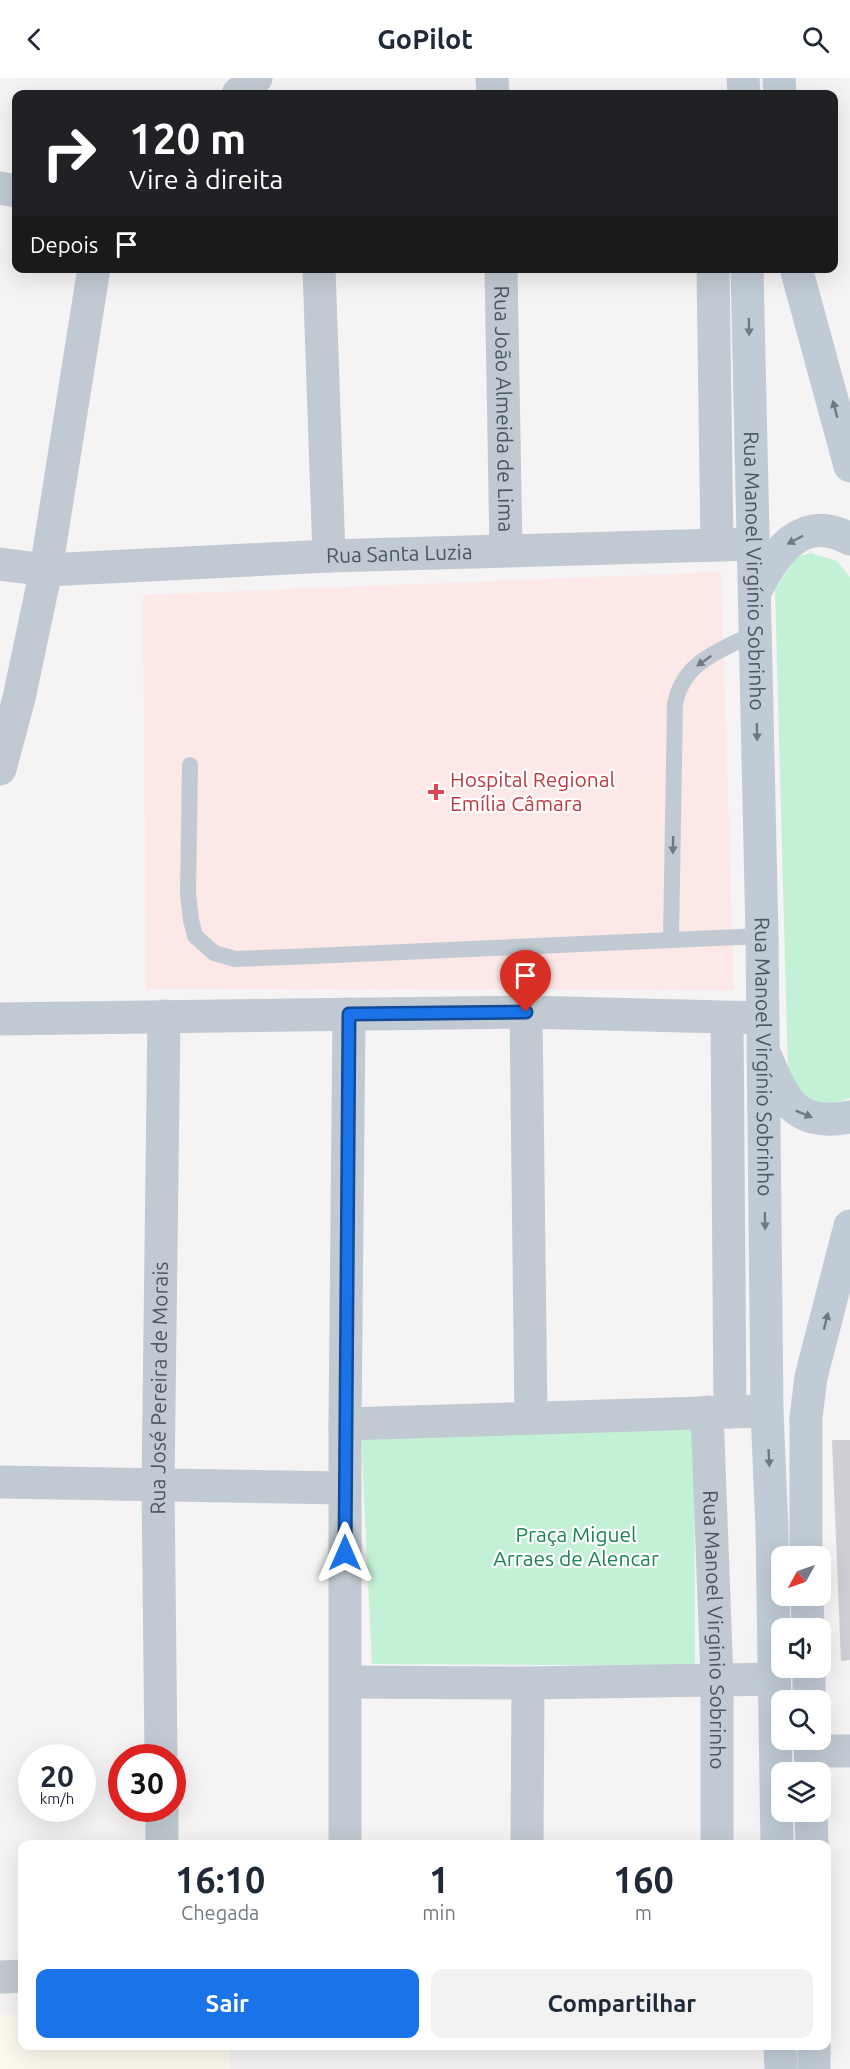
<!DOCTYPE html>
<html lang="pt">
<meta charset="utf-8">
<style>
:root{--surface:#fff;--page:#f2f2f3;--text:#1f2937;--muted:#747a83;--accent:#1a73e8}
body{margin:0;font-family:Ubuntu,sans-serif;background:var(--page);color:var(--text);height:100vh;display:flex;flex-direction:column;font-size:22px;white-space:nowrap}
*{box-sizing:border-box;margin:0}
p{font-size:20px;color:var(--muted)}
.icon{flex:none;width:33px;height:33px;fill:none;stroke:currentColor;stroke-width:2;stroke-linecap:round;stroke-linejoin:round}
.map{position:relative;flex:1;overflow:hidden}
.panel{position:absolute;left:18px;top:1762px;width:813px;height:210px;display:flex;flex-direction:column;background:var(--surface);border-radius:12px;box-shadow:0 6px 24px #0002}
.panel>*{flex:none}
.guide{position:absolute;left:12px;top:12px;width:826px;height:183px;border-radius:12px;box-shadow:0 6px 24px #0002;background:#202124;color:#fff;overflow:hidden}
.needle{width:39px;rotate:230deg}
.controls{position:absolute;left:771px;top:1468px;display:grid;gap:12px}
.controls a{display:grid;place-items:center;width:60px;height:60px;border-radius:12px;background:var(--surface);box-shadow:0 6px 24px #0002;font-size:30px}
.speed{position:absolute;left:18px;top:1666px;display:flex;gap:12px;font-size:30px;font-weight:700;text-align:center}
.speed>*{display:grid;place-content:center;width:78px;height:78px;border-radius:50%;background:var(--surface);box-shadow:0 6px 24px #0002;line-height:1}
.speed small{font-size:15px;font-weight:400}
.speed .limit{border:9px solid #d22;background:#fff;color:#111}
.pin{position:absolute;display:grid;place-items:center;width:51px;height:51px;color:#fff;margin:-62px -26px;border-radius:50% 50% 50% 0;rotate:-45deg;box-shadow:0 0 6px #0007}
.pin .icon{rotate:45deg}
.me{position:absolute;width:66px;margin:-33px;rotate:0deg;stroke-linejoin:round;filter:drop-shadow(0 0 4px #0008)}
.turn{display:flex;align-items:center;gap:21px;height:126px;padding:0 18px;font-size:27px}
.turn .icon{width:78px;height:78px;stroke-width:2.5}
.turn b{display:block;font-size:42px;line-height:51px}
.then{display:flex;align-items:center;height:57px;padding:0 18px;background:#0003;gap:12px;font-size:22px}
.eta{display:flex;justify-content:space-evenly;align-items:center;height:102px;text-align:center}
.eta b{font-size:36px;font-weight:700;line-height:42px}
.cta{display:flex;gap:12px;margin-top:auto;padding:12px 18px}
.cta a{flex:1;height:69px;border-radius:12px;background:var(--accent);color:#fff;font-size:24px;font-weight:700;line-height:69px;text-align:center}
.cta a+a{background:var(--page);color:var(--text)}
header{display:flex;justify-content:space-between;align-items:center;height:78px;padding:0 18px;background:var(--surface);font-size:27px;font-weight:700}
.map>svg:first-child{display:block}
.commercial{fill:#fdf9ef}
.medical{fill:#fce8e6}
.green{fill:#c3f1d5}
.building{fill:#cdcfd5}
.lines{fill:none;stroke-linecap:round;stroke-linejoin:round}
.service{stroke:#c1cad2;stroke-width:16}
.minor{stroke:#c1cad2;stroke-width:33}
.secondary{stroke:#c1cbd6;stroke-width:33}
.oneway{fill:#6e7984}
.oneway2{fill:#6e7983}
.route-casing{stroke:#114b97;stroke-width:15}
.route{stroke:#1a73e8;stroke-width:10}
.health-dot{fill:#e0444e;stroke:#fff;stroke-width:2}
.labels{text-anchor:middle;stroke-width:4.5;stroke-linejoin:round;paint-order:stroke}
.street-label{font-size:21px;fill:#4a5661;stroke:#fff}
.health-label{font-size:21px;fill:#be3a42;stroke:#fff;text-anchor:start}
.park-label{font-size:21px;fill:#17864f;stroke:#fff}
</style>
<header><svg class="icon" aria-label="back" viewBox="0 0 24 24"><path d="M15 5l-7 7 7 7"/></svg>GoPilot<svg class="icon" aria-label="search" viewBox="0 0 24 24"><circle cx="10" cy="10" r="6"/><path d="M15 15l6 6"/></svg></header>
<div class="map">
<svg width="850" height="1991" viewBox="0 0 850 1991">
<rect width="100%" height="100%" fill="#f5f3f3"/>
<polygon class="commercial" points="0,1937 22,1937 22,1968 230,1968 230,1991 0,1991"/>
<polygon class="medical" points="721,494 734,912 146,911 143,517"/>
<g class="green">
<path d="M 811,475 L 837,483 L 850,499 L 850,1020 C 819,1033 798,1026 788,993 L 775,512 L 796,479 Z"/>
<polygon points="694,1348 695,1588 372,1586 361,1356"/>
</g>
<polygon class="building" points="832,1362 850,1362 850,1582 841,1583"/>
<g class="lines">
<g class="service">
<polyline points="190,687 188,815 191,842 195,858 214,875 235,881 313,878 762,858"/>
<path d="M 671,862 L 675,626 C 683,583 720,573 755,555"/>
</g>
<g class="minor">
<polyline points="492,0 493,16"/>
<polyline points="238,16 256,0"/>
<polyline points="0,110 16,113"/>
<polyline points="319,190 329,478"/>
<path id="s1" d="M 501,190 L 506,472"/>
<polyline points="713,190 717,467"/>
<path id="s2" d="M 0,486 L 46,492 L 329,478 L 753,466"/>
<polyline points="0,691 19,620 46,492 94,190"/>
<polyline points="526,934 531,1340"/>
<polyline points="0,941 526,934 763,940"/>
<polyline points="727,941 730,1334"/>
<path id="s3" d="M 707,1334 L 717,1601 L 717,1767"/>
<polyline points="345,1346 767,1333"/>
<polyline points="0,1404 345,1410"/>
<polyline points="346,1604 528,1605 773,1601"/>
<polyline points="811,1673 850,1673"/>
<path id="s4" d="M 161,1680 L 158,1407 L 164,938"/>
<polyline points="162,1731 162,1767"/>
<polyline points="345,1767 345,1346 349,936"/>
<polyline points="527,1767 528,1605"/>
<polyline points="0,1899 22,1898"/>
</g>
<g class="secondary">
<polyline points="743,0 744,16"/>
<polyline points="779,0 780,16"/>
<path id="s5" d="M 747,190 L 762,858 L 767,1333 L 772,1452 L 777,1767"/>
<polyline points="796,190 850,388"/>
<path d="M 755,514 C 774,476 801,434 850,461"/>
<path d="M 767,981 C 784,1025 798,1049 850,1039"/>
<polyline points="806,1479 806,1339 811,1299 850,1148"/>
<polyline points="807,1518 808,1551"/>
<polyline points="809,1590 809,1623"/>
<polyline points="810,1662 811,1695"/>
<polyline points="811,1734 812,1767"/>
<polyline points="780,1968 781,1991"/>
<polyline points="814,1968 814,1991"/>
</g>
</g>
<defs><path id="oneway-solid" d="M-6-.8H1V-3.2L6.5 0L1 3.2V.8H-6Z" transform="scale(1.5)"/></defs>
<g class="oneway">
<use href="#oneway-solid" transform="translate(749 249) rotate(89)"/>
<use href="#oneway-solid" transform="translate(835 331) rotate(-105)"/>
<use href="#oneway-solid" transform="translate(795 462) rotate(152)"/>
<use href="#oneway-solid" transform="translate(757 654) rotate(89)"/>
<use href="#oneway-solid" transform="translate(804 1036) rotate(22)"/>
<use href="#oneway-solid" transform="translate(765 1143) rotate(89)"/>
<use href="#oneway-solid" transform="translate(826 1243) rotate(-76)"/>
<use href="#oneway-solid" transform="translate(769 1380) rotate(87)"/>
</g>
<g class="oneway2">
<use href="#oneway-solid" transform="translate(704 583) rotate(145)"/>
<use href="#oneway-solid" transform="translate(673 767) rotate(91)"/>
</g>
<g class="lines">
<g class="route-casing">
<polyline id="route" points="345,1475 349,936 526,934"/>
</g>
<use href="#route" class="route"/>
</g>
<path class="health-dot" d="M433 705h6v6h6v6h-6v6h-6v-6h-6v-6h6z"/>
<g class="labels">
<g class="street-label">
<text dy="7" stroke="none"><textPath href="#s1" startOffset="141">Rua João Almeida de Lima</textPath></text>
<text dy="7" stroke="none"><textPath href="#s2" startOffset="400">Rua Santa Luzia</textPath></text>
<text dy="7" stroke="none"><textPath href="#s5" startOffset="303">Rua Manoel Virgínio Sobrinho</textPath></text>
<text dy="7" stroke="none"><textPath href="#s5" startOffset="789">Rua Manoel Virgínio Sobrinho</textPath></text>
<text dy="7" stroke="none"><textPath href="#s4" startOffset="370">Rua José Pereira de Morais</textPath></text>
<text dy="7" stroke="none"><textPath href="#s3" startOffset="218">Rua Manoel Virginio Sobrinho</textPath></text>
</g>
<g class="health-label">
<text x="450" y="709">Hospital Regional<tspan x="450" dy="24">Emília Câmara</tspan></text>
</g>
<g class="park-label">
<text x="576" y="1464">Praça Miguel<tspan x="576" dy="24">Arraes de Alencar</tspan></text>
</g>
</g>
</svg>
<div class="controls">
<a><svg class="needle" viewBox="-14 -14 28 28"><path d="M0-13l5 13h-10z" fill="#e53935"/><path d="M0 13l5-13h-10z" fill="#747a83"/></svg></a>
<a><svg class="icon" aria-label="sound" viewBox="0 0 24 24"><path d="M4 9h4l5-4v14l-5-4H4zM17 9q2 3 0 6"/></svg></a>
<a><svg class="icon" aria-label="search" viewBox="0 0 24 24"><circle cx="10" cy="10" r="6"/><path d="M15 15l6 6"/></svg></a>
<a><svg class="icon" aria-label="layers" viewBox="0 0 24 24"><path d="M12 4l9 5-9 5-9-5zM3 14l9 5 9-5"/></svg></a>
</div>
<div class="speed"><div>20<small>km/h</small></div><div class="limit">30</div></div>
<div class="pin" style="left:526px;top:934px;background:#d93025"><svg class="icon" aria-label="arrive" viewBox="0 0 24 24"><path d="M6 21V4h12l-3 4 3 4H6"/></svg></div>
<svg class="me" style="left:345px;top:1475px" viewBox="-20 -20 40 40"><path d="M0-17L14 15 0 8-14 15z" fill="#1a73e8" stroke="#fff" stroke-width="4"/></svg>
<div class="guide">
<div class="turn"><svg class="icon" aria-label="right" viewBox="0 0 24 24"><path d="M7 20v-9h11M14 6l5 5-5 5"/></svg><div><b>120 m</b>Vire à direita</div></div>
<div class="then">Depois<svg class="icon" aria-label="arrive" viewBox="0 0 24 24"><path d="M6 21V4h12l-3 4 3 4H6"/></svg></div>
</div>
<section class="panel">
<div class="eta">
<div><b>16:10</b><p>Chegada</p></div>
<div><b>1</b><p>min</p></div>
<div><b>160</b><p>m</p></div>
</div>
<div class="cta"><a>Sair</a><a>Compartilhar</a></div>
</section>
</div>
